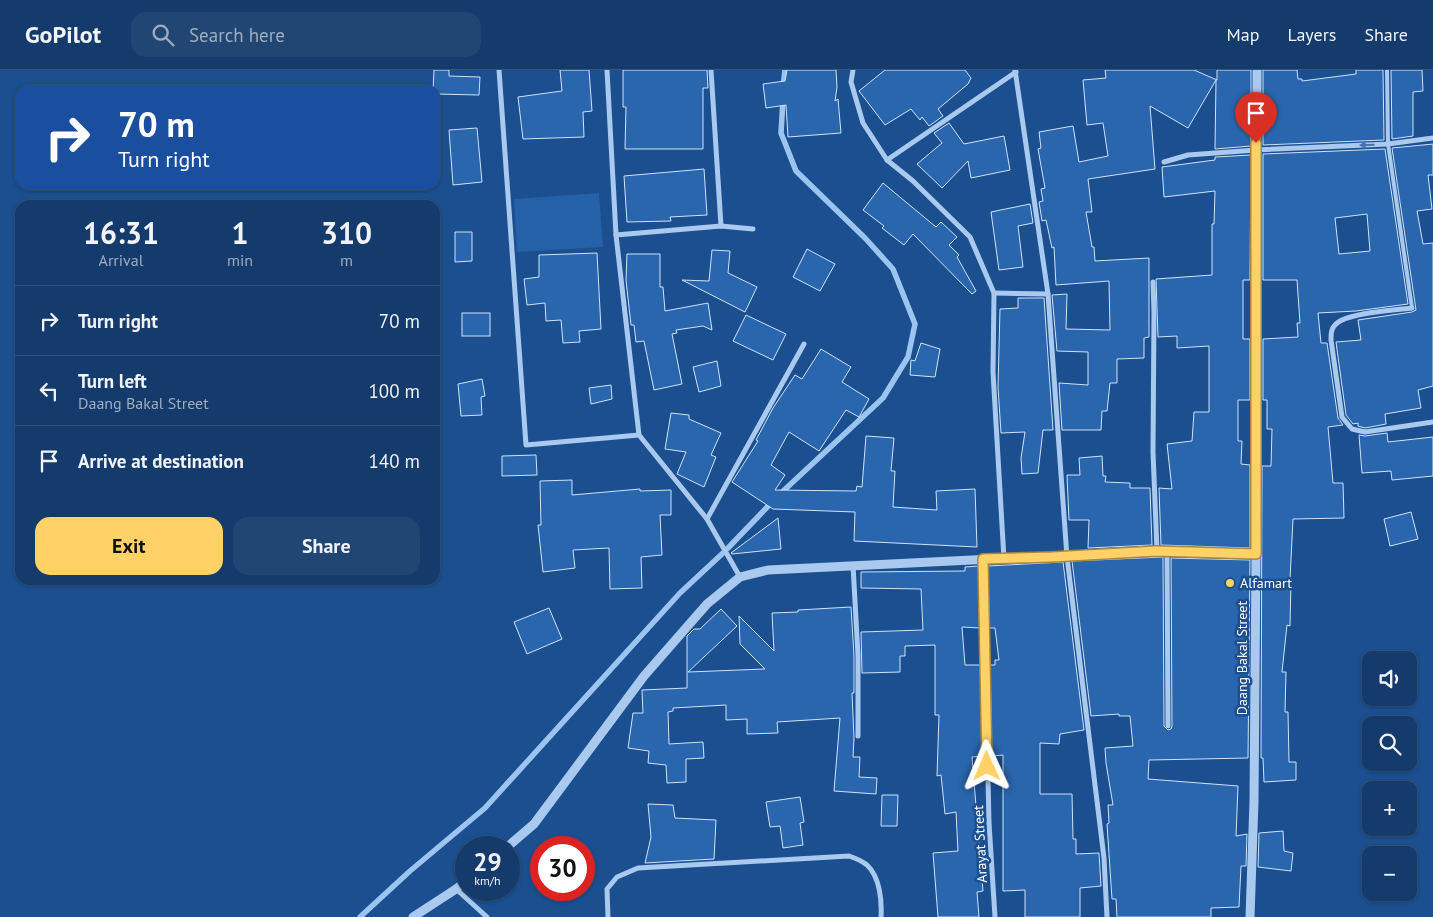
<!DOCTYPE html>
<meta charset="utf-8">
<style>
:root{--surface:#143b6b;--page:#214673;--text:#f1f3f6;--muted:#9dadc1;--line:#33557e;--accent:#ffd166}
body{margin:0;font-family:"PT Sans",sans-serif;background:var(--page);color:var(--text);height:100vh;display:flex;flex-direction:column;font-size:19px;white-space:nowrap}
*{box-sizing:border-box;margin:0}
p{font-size:16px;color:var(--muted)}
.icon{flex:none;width:28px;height:28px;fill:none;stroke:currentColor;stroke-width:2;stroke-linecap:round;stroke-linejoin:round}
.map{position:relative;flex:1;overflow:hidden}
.sheet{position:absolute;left:15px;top:130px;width:425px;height:385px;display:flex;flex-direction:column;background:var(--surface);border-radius:15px;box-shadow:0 1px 4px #0004,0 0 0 1px var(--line)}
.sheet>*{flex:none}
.top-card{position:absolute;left:15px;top:15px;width:425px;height:105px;border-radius:15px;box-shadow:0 1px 4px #0004,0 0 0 1px var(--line);background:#1a4fa0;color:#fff;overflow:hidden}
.tools{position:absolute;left:1362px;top:581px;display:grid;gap:10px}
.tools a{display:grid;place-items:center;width:55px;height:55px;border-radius:10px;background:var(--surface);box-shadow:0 1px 4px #0004,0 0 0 1px var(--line);font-size:25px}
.speed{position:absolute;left:455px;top:766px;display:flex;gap:10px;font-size:25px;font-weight:700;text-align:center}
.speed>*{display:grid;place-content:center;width:65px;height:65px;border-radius:50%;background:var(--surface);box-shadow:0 1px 4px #0004,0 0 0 1px var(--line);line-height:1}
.speed small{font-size:12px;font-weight:400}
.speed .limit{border:8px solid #d22;background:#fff;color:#111}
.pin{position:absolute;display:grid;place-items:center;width:42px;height:42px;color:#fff;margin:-51px -21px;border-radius:50% 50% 50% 0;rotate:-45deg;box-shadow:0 0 5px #0007}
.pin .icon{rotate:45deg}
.me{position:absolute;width:55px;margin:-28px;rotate:359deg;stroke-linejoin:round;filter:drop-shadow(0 0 4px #0008)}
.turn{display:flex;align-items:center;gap:18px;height:105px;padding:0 20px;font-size:22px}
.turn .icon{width:65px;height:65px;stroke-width:2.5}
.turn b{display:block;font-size:35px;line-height:42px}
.eta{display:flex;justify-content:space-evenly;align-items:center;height:85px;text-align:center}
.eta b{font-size:30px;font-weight:800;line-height:35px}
.action{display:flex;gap:10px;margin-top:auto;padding:10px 20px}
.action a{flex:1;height:58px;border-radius:15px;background:var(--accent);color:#111;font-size:20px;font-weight:800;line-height:58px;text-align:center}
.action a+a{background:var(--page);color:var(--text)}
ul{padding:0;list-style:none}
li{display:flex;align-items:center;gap:15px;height:70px;padding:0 20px;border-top:1px solid var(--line)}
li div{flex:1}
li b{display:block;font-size:19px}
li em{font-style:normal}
header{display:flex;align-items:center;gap:30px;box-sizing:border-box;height:70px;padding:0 25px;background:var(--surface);border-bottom:1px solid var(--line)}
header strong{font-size:24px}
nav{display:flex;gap:28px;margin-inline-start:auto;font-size:18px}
.search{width:350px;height:45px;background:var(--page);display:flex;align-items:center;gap:12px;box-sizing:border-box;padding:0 18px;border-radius:15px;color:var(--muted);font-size:19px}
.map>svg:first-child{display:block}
.green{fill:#2461a8}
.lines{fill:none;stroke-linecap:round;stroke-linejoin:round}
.stream{stroke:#9cc4f0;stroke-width:5.5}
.building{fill:#2a66ad;stroke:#cfe3fa;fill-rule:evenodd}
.service{stroke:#a9c9ee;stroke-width:4}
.minor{stroke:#a9c9ee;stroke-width:5}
.tertiary{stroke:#a9c9ee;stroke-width:9}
.oneway{fill:#4674ac}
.route-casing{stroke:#a68842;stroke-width:12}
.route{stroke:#ffd166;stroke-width:9}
.poi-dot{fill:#ffd166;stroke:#1b4f8f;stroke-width:2}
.labels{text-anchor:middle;stroke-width:5;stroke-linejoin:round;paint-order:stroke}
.poi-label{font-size:14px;fill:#fff;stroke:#1b4f8f;text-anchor:start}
.street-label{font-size:14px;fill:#fff;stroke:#1b4f8f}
</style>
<header>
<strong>GoPilot</strong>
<div class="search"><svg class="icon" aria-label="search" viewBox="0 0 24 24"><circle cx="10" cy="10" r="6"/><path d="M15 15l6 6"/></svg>Search here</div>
<nav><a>Map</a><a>Layers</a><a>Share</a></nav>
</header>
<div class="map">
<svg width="1433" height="847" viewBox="0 0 1433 847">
<rect width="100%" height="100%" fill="#1b4f8f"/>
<polygon class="green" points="599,123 603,177 517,182 514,129"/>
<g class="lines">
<g class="stream">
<polyline points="783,17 785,0"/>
<polyline points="780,424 883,328 908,287 915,254 893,199 865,168 796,101 781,63 783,29"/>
<polyline points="728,478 773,431"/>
<polyline points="360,847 410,801 485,738 680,523 723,483"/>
</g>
</g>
<g class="building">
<polygon points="434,0 449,0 449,6 480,7 479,25 435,24 435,20 433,20"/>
<polygon points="560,0 589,0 592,41 583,42 584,67 523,69 518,27 562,21"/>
<polygon points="623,0 707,0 708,18 703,18 703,79 625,79 626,37 623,37"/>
<polygon points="787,0 836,0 837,17 835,31 838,29 841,63 788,67 786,35 766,38 763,14 785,11"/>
<polygon points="885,0 965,0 971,8 968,14 938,39 943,46 929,56 922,47 920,50 911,39 885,55 859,21"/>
<polygon points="1105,0 1194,0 1217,10 1217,0 1251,0 1251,76 1215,79 1216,10 1188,58 1150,36 1155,99 1088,109 1092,142 1086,142 1092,177 1094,177 1095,191 1149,188 1149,267 1144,268 1144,288 1117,289 1117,313 1110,313 1107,341 1102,341 1101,360 1062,360 1059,313 1088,315 1088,282 1057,281 1052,225 1067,224 1066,259 1110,260 1109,211 1056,215 1054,177 1052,178 1046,150 1042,151 1039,132 1043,131 1041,119 1045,118 1038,79 1041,78 1039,62 1073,56 1079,92 1108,86 1103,53 1087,55 1083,10 1106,8"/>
<polygon points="1263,0 1297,0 1298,9 1302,9 1302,11 1356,4 1356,0 1383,0 1384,70 1263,75"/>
<polygon points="1391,0 1422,0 1423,21 1413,22 1413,66 1392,69"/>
<polygon points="949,53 964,74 1004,66 1010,100 971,108 968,91 942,118 917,94 942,73 934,63"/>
<polygon points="477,58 482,112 453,115 449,60"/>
<polygon points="1433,74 1433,105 1428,105 1432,139 1417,141 1423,174 1433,173 1433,316 1418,320 1421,338 1385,344 1386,354 1365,358 1358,356 1358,353 1353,354 1346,345 1336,272 1361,270 1358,250 1412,242 1416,240 1392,78"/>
<path d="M 1385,79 L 1408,234 L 1356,241 L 1318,243 L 1321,273 L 1327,273 L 1338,348 L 1343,355 L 1328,357 L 1333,413 L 1343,413 L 1344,448 L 1293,449 L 1290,509 L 1291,509 L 1290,556 L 1287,555 L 1282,602 L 1286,602 L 1285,642 L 1288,642 L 1289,692 L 1296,692 L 1296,710 L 1264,712 L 1263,688 L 1261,688 L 1262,396 L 1271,396 L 1272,359 L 1267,359 L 1267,330 L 1263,330 L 1263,269 L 1298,267 L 1297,253 L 1300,253 L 1297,210 L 1263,210 L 1263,84 ZM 1367,144 L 1370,181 L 1339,184 L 1335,148 Z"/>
<polygon points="1251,85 1250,210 1243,210 1243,269 1250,269 1250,330 1238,330 1238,371 1242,371 1241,394 1250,395 1250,478 1161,475 1159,418 1172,419 1167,374 1192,371 1194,342 1209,342 1209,276 1177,278 1177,266 1158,267 1156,209 1212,205 1212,154 1214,154 1215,121 1164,127 1162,97 1215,90 1215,87"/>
<polygon points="704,99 707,145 670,147 671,151 627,152 624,106"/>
<polygon points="883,113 936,157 941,152 957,167 949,175 959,185 957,187 976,221 972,224 913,164 904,175 882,158 884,156 863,140"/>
<polygon points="1030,134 1033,153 1018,156 1023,197 999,200 991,142"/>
<polygon points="455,162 472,162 472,191 455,192"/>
<polygon points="807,179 835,194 820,221 793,207"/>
<polygon points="712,180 730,181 728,203 757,217 745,242 682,210 709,211"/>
<polygon points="597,183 601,259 579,261 580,272 563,273 561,250 546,251 545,233 527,235 524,209 539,207 539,185"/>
<polygon points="627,184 660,184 660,217 663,217 665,241 708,233 712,260 703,256 676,260 677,263 672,264 682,314 654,320 644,271 636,272 634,255 631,255 626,210"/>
<polygon points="1018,228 1044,228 1053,360 1043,360 1038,403 1022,404 1021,388 1025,362 1001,363 998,317 1000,239 1018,238"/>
<rect x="462" y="243" width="28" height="23"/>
<polygon points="746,245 786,264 773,290 733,271"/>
<polygon points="921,273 940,279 935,307 910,305 911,290 915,291"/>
<polygon points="821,279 851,297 842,312 869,329 859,347 846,340 819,381 789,362 771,395 785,405 775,420 856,421 857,416 862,417 866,366 894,368 891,401 895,401 893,437 937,440 936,421 975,419 977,477 854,471 855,442 773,439 732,412 758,371 756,370 773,338 795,305 802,309"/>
<polygon points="717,291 721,316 699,322 693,297"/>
<polygon points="482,309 485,326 481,327 482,345 461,346 458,314"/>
<polygon points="611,315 612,329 591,334 589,318"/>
<polygon points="671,343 689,345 689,349 721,363 711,385 716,387 704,417 677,404 686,382 665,379"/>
<polygon points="1387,363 1388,372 1433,367 1433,406 1392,410 1391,401 1362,403 1359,365 1365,366"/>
<polygon points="536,385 537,405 502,406 502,386"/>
<polygon points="1102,386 1103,406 1106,406 1105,412 1130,413 1130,418 1150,418 1152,475 1088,478 1089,450 1069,450 1067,405 1080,405 1079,388"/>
<polygon points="572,410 572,425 640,419 640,421 671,420 671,445 660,445 662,485 641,487 642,518 610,519 609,478 573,480 575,498 543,502 538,455 541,455 540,411"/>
<polygon points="1411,442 1418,469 1390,476 1384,449"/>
<polygon points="778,448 781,479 732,484 731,483"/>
<polygon points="1163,487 1164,656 1168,660 1171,659 1172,656 1171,488 1250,490 1248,688 1149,690 1148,709 1238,716 1236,766 1247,764 1246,796 1241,796 1239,837 1211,838 1211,847 1117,847 1116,829 1112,829 1107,754 1109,753 1108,735 1113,735 1106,693 1105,678 1133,676 1130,646 1119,646 1119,644 1091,646 1072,491"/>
<polygon points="1063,492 1084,660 1060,664 1059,674 1040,673 1040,724 1072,724 1073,769 1076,769 1076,784 1099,783 1101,816 1080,818 1080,847 1025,847 1025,820 1003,821 1003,685 992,686 990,595 995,595 995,590 999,590 995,558 989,558 988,496"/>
<polygon points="979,496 980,558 962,557 965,595 981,595 983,686 972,687 983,821 977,822 979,847 938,847 933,783 958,781 956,742 945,744 941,705 937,706 939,645 935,645 935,575 905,576 905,586 900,586 900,602 862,603 861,562 923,560 921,519 861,518 861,502 965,501 965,497"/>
<polygon points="851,537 854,586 854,623 852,623 854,668 853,687 860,687 859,707 877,708 876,724 834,721 840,648 777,652 778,663 747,664 747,649 726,650 726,635 673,638 673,641 668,642 669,674 703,672 704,688 686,689 686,712 667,713 666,695 648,693 649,681 628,678 633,643 643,643 642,620 687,618 687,566 694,559 700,559 721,539 737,556 688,602 765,599 740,574 739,546 774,581 772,543 798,542 798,540"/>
<polygon points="549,538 562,569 527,584 514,552"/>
<polygon points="882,725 898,725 897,756 881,756"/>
<polygon points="800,727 804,752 800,753 803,775 783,778 780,756 770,757 766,732"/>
<polygon points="648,734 673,735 675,748 716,750 714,789 645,793 651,767"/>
<polygon points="1283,761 1284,781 1293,783 1291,801 1258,797 1259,763"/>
</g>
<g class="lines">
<polyline class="service" points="1387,0 1388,74 1412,238"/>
<g class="minor">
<polyline points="499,0 526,375 639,365"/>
<polyline points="607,0 616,165 639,365 707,449 740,507"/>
<polyline points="711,0 721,156"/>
<polyline points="853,0 851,12 863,53 887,90 913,111 970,167 994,223 993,302 1004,489"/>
<polyline points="1015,0 1048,224 1067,487 1104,788 1107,847"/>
<polyline points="887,90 1016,2"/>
<polyline points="1164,92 1188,85 1256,80 1388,74 1433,68"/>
<polyline points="616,165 721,156 753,159"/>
<polyline points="1153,212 1154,243 1153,382 1157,481"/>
<polyline points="994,223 1048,224"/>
<path d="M 1412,238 C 1395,240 1344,243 1335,255 C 1331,259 1331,264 1331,270 L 1342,347 L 1352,359 L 1365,362 L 1433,352"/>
<polyline points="707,449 804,274"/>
<polyline points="1167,482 1168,656"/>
<polyline points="983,489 989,753 995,847"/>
<polyline points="853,495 858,586 858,666"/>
<polyline points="456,819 487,847"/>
<path d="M 608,847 L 607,819 L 617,807 L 638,798 L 849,786 C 855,788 862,791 867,795 C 880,807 882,831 881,847"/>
</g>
<g class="tertiary">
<polyline points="506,778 534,754 644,606 707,534 740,507 768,500 1156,481 1256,484"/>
<polyline points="413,847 456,819 466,811"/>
<polyline points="1250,847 1254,731 1256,484 1257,0"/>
</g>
</g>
<defs><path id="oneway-solid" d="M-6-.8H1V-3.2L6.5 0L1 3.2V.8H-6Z" transform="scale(1.25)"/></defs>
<use class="oneway" href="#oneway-solid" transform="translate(1367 75) rotate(178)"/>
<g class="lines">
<g class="route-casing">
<polyline id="route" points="987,696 983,489 1052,487 1156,481 1256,484 1256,73"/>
</g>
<use href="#route" class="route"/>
</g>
<circle class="poi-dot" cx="1230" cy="513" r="5"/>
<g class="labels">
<g class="poi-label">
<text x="1240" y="518">Alfamart</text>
</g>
<g class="street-label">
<text transform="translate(1242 588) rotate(-90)" y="5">Daang Bakal Street</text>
<text transform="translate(980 774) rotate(-93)" y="5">Arayat Street</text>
</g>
</g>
</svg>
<div class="tools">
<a><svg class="icon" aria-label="sound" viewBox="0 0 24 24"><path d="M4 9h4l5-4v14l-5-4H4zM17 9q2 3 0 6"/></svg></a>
<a><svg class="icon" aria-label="search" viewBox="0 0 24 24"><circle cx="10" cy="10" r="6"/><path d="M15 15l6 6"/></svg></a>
<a>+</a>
<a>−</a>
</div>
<div class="speed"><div>29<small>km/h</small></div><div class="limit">30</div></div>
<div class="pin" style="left:1256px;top:73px;background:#d93025"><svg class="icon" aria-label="arrive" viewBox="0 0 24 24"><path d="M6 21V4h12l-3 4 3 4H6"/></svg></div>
<svg class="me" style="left:987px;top:696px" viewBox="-20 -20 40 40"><path d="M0-17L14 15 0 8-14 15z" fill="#ffd166" stroke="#fff" stroke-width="4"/></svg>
<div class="top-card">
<div class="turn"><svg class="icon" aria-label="right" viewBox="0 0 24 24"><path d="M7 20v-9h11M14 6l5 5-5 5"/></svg><div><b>70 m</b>Turn right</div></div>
</div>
<section class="sheet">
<div class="eta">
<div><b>16:31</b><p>Arrival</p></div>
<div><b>1</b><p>min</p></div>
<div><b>310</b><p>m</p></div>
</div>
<ul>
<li><svg class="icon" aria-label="right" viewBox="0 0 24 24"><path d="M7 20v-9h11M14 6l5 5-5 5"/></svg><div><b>Turn right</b></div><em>70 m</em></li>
<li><svg class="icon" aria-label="left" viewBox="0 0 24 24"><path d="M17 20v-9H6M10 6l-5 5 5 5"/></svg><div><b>Turn left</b><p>Daang Bakal Street</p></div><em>100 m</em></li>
<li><svg class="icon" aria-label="arrive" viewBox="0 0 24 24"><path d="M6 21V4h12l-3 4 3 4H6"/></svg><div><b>Arrive at destination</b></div><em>140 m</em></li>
</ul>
<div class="action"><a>Exit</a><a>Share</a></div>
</section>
</div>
